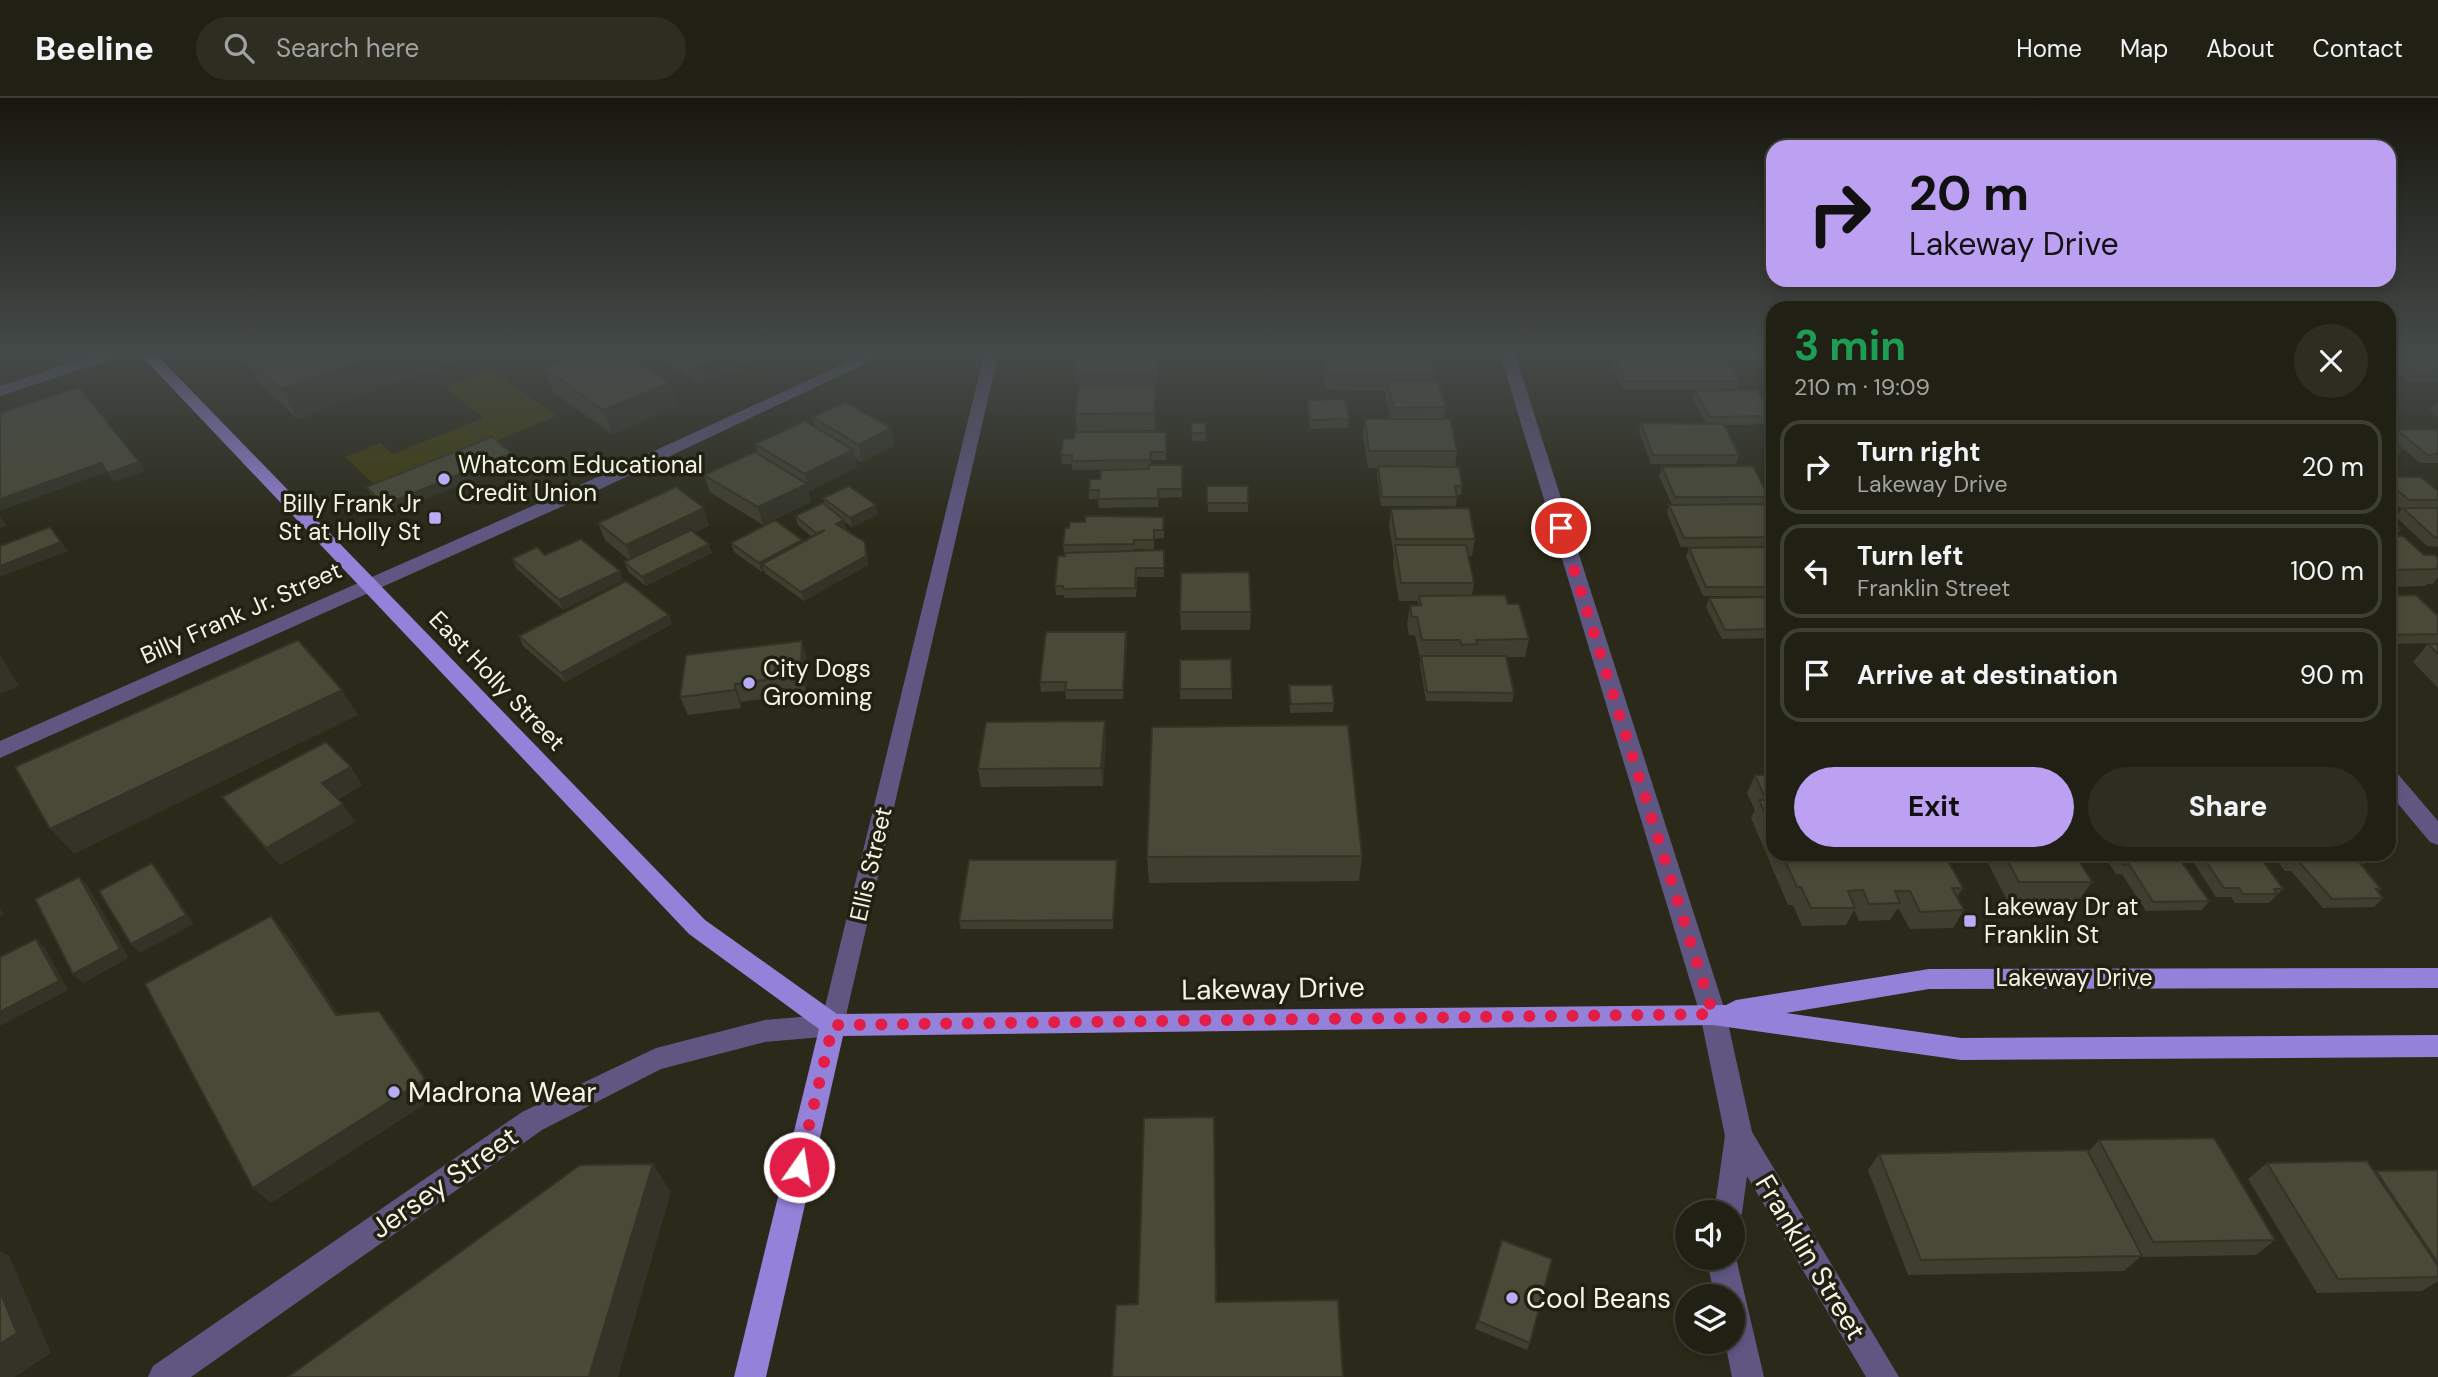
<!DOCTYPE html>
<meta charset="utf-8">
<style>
:root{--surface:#202014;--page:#2d2d22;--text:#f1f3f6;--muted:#a2a3a0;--line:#3d3e34;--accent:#bca0f2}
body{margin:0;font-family:"DM Sans",sans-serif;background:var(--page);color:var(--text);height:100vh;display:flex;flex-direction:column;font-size:26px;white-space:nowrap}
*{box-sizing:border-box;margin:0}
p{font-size:23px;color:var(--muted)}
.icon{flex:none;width:38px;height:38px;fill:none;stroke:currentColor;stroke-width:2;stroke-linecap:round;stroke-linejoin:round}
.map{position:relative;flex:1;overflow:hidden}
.panel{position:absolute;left:1766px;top:203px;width:630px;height:560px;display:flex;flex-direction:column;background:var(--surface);border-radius:21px;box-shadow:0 4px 10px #0003,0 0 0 2px var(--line)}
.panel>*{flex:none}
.banner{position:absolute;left:1766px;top:42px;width:630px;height:147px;border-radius:21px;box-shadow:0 4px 10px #0003,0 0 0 2px var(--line);background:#bca0f2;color:#111;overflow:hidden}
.fabs{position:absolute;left:1675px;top:1102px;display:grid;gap:14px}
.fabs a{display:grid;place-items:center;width:70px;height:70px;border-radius:50%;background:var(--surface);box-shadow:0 4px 10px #0003,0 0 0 2px var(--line);font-size:35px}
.pin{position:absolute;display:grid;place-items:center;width:60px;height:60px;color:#fff;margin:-30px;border:4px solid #fff;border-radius:50%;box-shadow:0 2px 7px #0007}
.me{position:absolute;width:77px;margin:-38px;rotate:13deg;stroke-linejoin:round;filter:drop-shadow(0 0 5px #0008)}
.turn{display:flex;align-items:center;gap:24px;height:147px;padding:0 28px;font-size:32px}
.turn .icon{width:91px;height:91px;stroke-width:2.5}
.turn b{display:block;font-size:49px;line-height:60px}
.round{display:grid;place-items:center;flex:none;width:74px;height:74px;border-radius:37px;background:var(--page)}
.overview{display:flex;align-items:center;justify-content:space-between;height:119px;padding:0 28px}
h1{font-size:42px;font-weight:700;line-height:52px;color:#1e9e55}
.button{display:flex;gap:14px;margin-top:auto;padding:14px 28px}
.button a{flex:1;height:80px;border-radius:42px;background:var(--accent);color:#111;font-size:28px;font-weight:700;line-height:80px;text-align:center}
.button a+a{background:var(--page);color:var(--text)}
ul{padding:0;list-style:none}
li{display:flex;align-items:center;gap:21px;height:94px;margin:0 14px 10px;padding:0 14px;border:4px solid var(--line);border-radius:21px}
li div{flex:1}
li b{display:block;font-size:26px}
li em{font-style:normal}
header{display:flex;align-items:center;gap:42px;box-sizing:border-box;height:98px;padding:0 35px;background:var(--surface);border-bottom:2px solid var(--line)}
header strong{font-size:33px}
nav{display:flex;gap:38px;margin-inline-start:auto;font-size:24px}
.search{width:490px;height:63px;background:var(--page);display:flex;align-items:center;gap:18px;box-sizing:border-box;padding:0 24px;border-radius:38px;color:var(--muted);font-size:26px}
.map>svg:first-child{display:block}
.green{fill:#3e3c0d}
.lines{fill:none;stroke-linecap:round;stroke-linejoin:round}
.minor{fill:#5f5782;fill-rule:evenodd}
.major{fill:#9482da;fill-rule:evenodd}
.wall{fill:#3f3f30}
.shaded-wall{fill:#333327}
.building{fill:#494938;stroke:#333327;stroke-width:2}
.route{stroke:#e11d48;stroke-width:12;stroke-dasharray:0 21.6}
.poi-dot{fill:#b8abf7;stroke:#212111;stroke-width:2.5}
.labels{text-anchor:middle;stroke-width:7;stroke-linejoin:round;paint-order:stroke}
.poi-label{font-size:24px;fill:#f3f3e8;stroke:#212111;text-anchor:start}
.street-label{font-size:24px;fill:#f3f3e8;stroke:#212111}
.near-street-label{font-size:28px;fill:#f3f3e8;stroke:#212111}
.near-poi-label{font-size:28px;fill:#f3f3e8;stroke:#212111;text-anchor:start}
</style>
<header>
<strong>Beeline</strong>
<div class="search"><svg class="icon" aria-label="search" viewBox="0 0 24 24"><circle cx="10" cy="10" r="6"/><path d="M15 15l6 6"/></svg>Search here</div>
<nav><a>Home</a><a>Map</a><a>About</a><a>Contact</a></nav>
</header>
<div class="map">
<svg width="2438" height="1279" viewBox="0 0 2438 1279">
<rect width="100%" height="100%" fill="#2b2a1a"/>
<polygon class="green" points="492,271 556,318 379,391 345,359 380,345 393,356 483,320 445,289"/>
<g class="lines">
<g class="minor">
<polygon points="106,253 129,253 127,256 0,298 0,288"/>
<polygon points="872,253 892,253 592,395 0,660 0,643 580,387"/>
<polygon points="985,253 999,253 842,935 833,938 765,944 661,971 542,1032 191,1279 148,1279 153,1268 522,1014 656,950 765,922 823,917"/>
<polygon points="1499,253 1514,253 1726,916 1752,1034 1899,1279 1866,1279 1747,1078 1742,1115 1738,1125 1732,1127 1732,1115 1714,1115 1725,1038 1700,916"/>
<polygon points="2389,673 2397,675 2438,723 2438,747 2430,744 2389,695"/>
<polygon points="1732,1153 1736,1160 1764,1279 1732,1279 1725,1244 1732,1244 1732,1199 1715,1199 1706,1160 1732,1160"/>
</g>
<polygon class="major" points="137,253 153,253 705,822 837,916 1726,907 1736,902 1929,871 2438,870 2438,890 1929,891 1786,915 1961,940 2438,937 2438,959 1961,962 1713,927 843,938 766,1279 734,1279 819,931 689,836"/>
</g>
<g class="wall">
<polygon points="229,253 482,253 298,321 259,285 253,274 252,274"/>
<polygon points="657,253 770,253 741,266 738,264 740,270 701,286 658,257"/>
<polygon points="1075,253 1163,253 1163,262 1158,262 1158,287 1156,287 1155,332 1077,333 1075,316 1079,287 1075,287 1074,278 1115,262 1076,261"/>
<rect x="1216" y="253" width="29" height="3"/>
<polygon points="1324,253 1435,277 1435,282 1446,309 1444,321 1457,353 1455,369 1462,388 1461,397 1457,397 1456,408 1381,408 1377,377 1378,370 1368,370 1363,338 1365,321 1391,321 1385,300 1386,293 1325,292 1324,266"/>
<polygon points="1615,253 1666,253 1665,257 1739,283 1737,291 1623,292 1611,265 1613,257 1616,257"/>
<polygon points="2389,253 2438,253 2438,284 2411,284 2389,267"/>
<polygon points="544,270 677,309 612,336 553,294"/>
<polygon points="1695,293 1773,318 1771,326 1725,327 1739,357 1736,366 1651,366 1639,334 1641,325 1706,325 1693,302"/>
<polygon points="1307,302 1349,321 1348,330 1310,331 1307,310"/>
<polygon points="2437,304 2438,304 2438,319 2430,312"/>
<polygon points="813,319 895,347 862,364 855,360 857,369 809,393 808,393 811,404 763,427 710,394 704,377 758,356 755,346 815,329"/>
<polygon points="1191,325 1205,325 1206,343 1192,343"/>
<polygon points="1767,328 1773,328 1773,353 1764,336"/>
<polygon points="2397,332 2438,333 2438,365 2420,365 2391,340"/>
<polygon points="1166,334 1166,362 1151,362 1151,367 1182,367 1182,399 1159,400 1158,409 1099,410 1098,401 1089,401 1089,392 1100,381 1149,371 1072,372 1072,366 1062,366 1061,357 1074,340"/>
<polygon points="2389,340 2402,352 2389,369"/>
<polygon points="511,355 515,364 389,416 371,397 366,389"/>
<polygon points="1662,369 1769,399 1765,408 1773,422 1773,448 1681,449 1667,415 1669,407 1672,407 1659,378"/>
<polygon points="1769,373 1773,373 1773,394 1766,382"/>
<polygon points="2389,379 2438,393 2438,449 2427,448 2396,419 2402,411 2389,399"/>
<polygon points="1207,388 1248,388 1248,414 1208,414"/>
<polygon points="823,400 878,416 852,429 844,423 846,431 845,432 867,453 868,467 804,503 765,475 764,472 762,474 734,454 731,445 802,442 803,444 812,439 798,427 795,418 825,406"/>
<polygon points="1391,411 1475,441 1472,458 1468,458 1474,485 1472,497 1508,506 1529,541 1525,559 1506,559 1514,595 1512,604 1426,603 1420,567 1421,560 1420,560 1415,537 1409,537 1407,526 1410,508 1418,507 1418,503 1399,503 1393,465 1394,458 1389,428"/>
<polygon points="1164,419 1164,440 1154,441 1154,451 1134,451 1134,453 1164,452 1164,479 1137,479 1136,499 1064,500 1064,497 1056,497 1055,488 1065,458 1063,447 1069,430 1085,424"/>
<polygon points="2389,419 2401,431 2395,438 2424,457 2438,460 2438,479 2433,486 2427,486 2425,488 2389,489"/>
<polygon points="598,425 709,427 694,435 712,455 646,488 628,473 624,464 629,462 605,442"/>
<polygon points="1773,449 1773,498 1703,498 1686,459 1689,450"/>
<polygon points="545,457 623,482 563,512 516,470 512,461"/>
<polygon points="2389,498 2438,518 2438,545 2389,546"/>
<polygon points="1773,499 1773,540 1722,541 1706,509 1709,500"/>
<polygon points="1180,514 1251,514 1250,532 1181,532"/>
<polygon points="669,517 672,526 565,584 523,548 519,538"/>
<polygon points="1127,543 1123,601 1066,601 1065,593 1041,594 1040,584"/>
<polygon points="2428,546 2438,546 2438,590 2413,564"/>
<polygon points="807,560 806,595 741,604 741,610 688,617 680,599"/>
<polygon points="1231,561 1232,601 1180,601 1180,591"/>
<polygon points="1289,587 1334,605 1333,614 1290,615"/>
<polygon points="1106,641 1103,688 981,689 978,671"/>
<polygon points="1755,677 1773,677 1773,756 1944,756 1963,790 1957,799 1964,812 1953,830 1910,831 1899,811 1897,811 1890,822 1859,823 1854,812 1846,827 1802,828 1793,807 1788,807 1751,720 1755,712 1747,695"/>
<polygon points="362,687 338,701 355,724 280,767 236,717 222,699"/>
<polygon points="1983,756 2075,756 2092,784 2079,802 2007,802"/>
<polygon points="2103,756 2176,756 2209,803 2202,812 2146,813 2122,776 2116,776"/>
<polygon points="2188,756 2258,756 2283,791 2269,805 2235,805 2231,799 2216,799"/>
<polygon points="2271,756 2359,756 2366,764 2362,768 2381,791 2378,794 2383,800 2374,809 2323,810 2291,773 2285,773"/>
<polygon points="1362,758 1359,783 1149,785 1147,759"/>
<polygon points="1117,762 1117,772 1113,831 961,831 959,823"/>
<polygon points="2099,1042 2275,1142 2256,1157 2140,1159 2124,1173 1908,1177 1868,1072 1879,1056 2088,1054"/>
<polygon points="2267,1065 2374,1074 2376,1073 2438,1072 2438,1183 2422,1193 2317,1195 2248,1081"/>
<polygon points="1502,1142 1530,1245 1527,1252 1475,1231"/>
</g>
<g class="shaded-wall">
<polygon points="0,253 22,253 0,260"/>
<polygon points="240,253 314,253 242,255 253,274 252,274"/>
<polygon points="388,253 482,253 298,321 281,291"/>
<polygon points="737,253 770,253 741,266"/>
<polygon points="735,254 740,270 701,286 696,270"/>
<polygon points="669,285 677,309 612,336 603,312"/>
<polygon points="1156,286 1156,302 1155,332 1154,315"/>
<polygon points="891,330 895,347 862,364 859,347"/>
<polygon points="853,352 857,369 809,393 805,376"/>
<polygon points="511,355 515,364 389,416 384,407"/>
<polygon points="139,364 145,373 114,384 108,375"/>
<polygon points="101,365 107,374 0,413 0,401"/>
<polygon points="807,386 811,404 763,427 758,409"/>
<polygon points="876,407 878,416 852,429 850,420"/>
<polygon points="704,410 709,427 632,465 626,447"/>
<polygon points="0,417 7,428 0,430"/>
<polygon points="844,422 846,431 838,435 836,426"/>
<polygon points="802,442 805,451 762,466 764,472 762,474 759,465"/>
<polygon points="61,444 68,453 0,479 0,468"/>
<polygon points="865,444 867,453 868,467 804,503 801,494"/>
<polygon points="709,446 712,455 646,488 642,479"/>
<polygon points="620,473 623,482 563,512 559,502"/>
<polygon points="669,517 672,526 565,584 561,575"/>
<polygon points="1126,534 1127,543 1123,601 1123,592"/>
<polygon points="802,543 807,560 806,595 801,577"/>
<polygon points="0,557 19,588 0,596"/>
<polygon points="735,586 741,604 741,610 735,592"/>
<polygon points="342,592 358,617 74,756 50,731"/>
<polygon points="1105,623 1106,641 1103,688 1101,670"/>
<polygon points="351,669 362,687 334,702 322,685"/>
<polygon points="343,706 355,724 280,767 266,750"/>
<polygon points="1117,762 1117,772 1113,831 1113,822"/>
<polygon points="152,765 160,774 194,826 140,855 131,846"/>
<polygon points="79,779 88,788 129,860 83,885 73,876"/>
<polygon points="0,809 4,816 0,819"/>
<polygon points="271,818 286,836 350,934 336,917"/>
<polygon points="36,841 45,850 68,892 0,928 0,914"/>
<polygon points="379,913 393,930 438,998 271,1105 253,1090"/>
<polygon points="653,1066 671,1094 618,1279 589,1279"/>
<polygon points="0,1153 9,1158 51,1255 15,1279 0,1279"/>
</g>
<g class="building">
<polygon points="248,253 388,253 281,291 242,255"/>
<polygon points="586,253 622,253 669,285 603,312 544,270"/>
<polygon points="671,253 734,253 735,254 696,270"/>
<polygon points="1325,253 1431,253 1435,277 1326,276"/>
<polygon points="2391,255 2438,255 2438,275 2417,276"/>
<polygon points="1613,257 1725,257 1739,283 1625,283"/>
<polygon points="1158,261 1158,278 1074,278 1076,262"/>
<polygon points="1438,282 1446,309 1394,310 1387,283"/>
<polygon points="1079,286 1156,286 1154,315 1075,316"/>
<polygon points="79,289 139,364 108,375 101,365 0,401 0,315"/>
<polygon points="1757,292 1773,318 1710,319 1695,293"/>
<polygon points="1345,301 1349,321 1311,322 1307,302"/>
<polygon points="845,304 891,330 859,347 813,319"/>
<polygon points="1365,321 1450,321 1457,353 1369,353"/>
<polygon points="805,323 853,352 805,376 755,346"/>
<polygon points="1191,325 1205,325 1206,335 1192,335"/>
<polygon points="1641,325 1724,326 1739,357 1653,357"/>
<polygon points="1767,328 1773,328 1773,339"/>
<polygon points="2435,331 2438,333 2438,356 2427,357 2397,332"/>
<polygon points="1075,334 1166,334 1166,354 1151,354 1150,362 1072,363 1072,357 1061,357 1063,341 1074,340"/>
<polygon points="492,339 511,355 384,407 366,389"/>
<polygon points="2389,340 2402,352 2389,352"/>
<polygon points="755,354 807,386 758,409 704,377"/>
<polygon points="1149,367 1182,367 1182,391 1158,391 1158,400 1098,401 1099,392 1089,392 1090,381 1100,381 1101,372 1149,371"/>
<polygon points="1378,368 1459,369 1462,388 1455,388 1457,399 1382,399"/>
<polygon points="1753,368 1769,399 1675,399 1662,369"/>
<polygon points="2389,379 2421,379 2438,393 2438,402 2409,402 2389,385"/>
<polygon points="849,388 876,407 850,420 823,400"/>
<rect x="1207" y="388" width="41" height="17"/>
<polygon points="676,389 704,410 626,447 598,425"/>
<polygon points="823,405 844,422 836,426 865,444 866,458 801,494 762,466 825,432 816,435 795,418"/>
<polygon points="1764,406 1773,422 1773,439 1684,440 1669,407"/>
<polygon points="1469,410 1475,441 1396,441 1391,411"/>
<polygon points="2403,410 2438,410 2438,440 2434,439"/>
<polygon points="1085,418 1164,419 1163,432 1154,432 1154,442 1134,442 1134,446 1063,447 1065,430 1069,430 1070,424 1085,424"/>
<polygon points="2389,419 2401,431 2389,431"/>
<polygon points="775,422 802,442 759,465 731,445"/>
<polygon points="50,429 61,444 0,468 0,448"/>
<polygon points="691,432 709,446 642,479 624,464"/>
<polygon points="2389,438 2403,438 2424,457 2434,457 2438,460 2438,468 2437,468 2438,471 2389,472"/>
<polygon points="581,441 620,473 559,502 512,461 537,449 545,457"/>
<polygon points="1395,447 1466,447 1474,485 1401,485"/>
<polygon points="1773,449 1773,489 1706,489 1689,450"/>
<polygon points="1164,452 1164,470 1136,470 1135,490 1063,491 1063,488 1055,488 1058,458 1065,458 1065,455"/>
<polygon points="1249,474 1251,514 1180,514 1181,475"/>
<polygon points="626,483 669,517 561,575 519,538"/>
<polygon points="1505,497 1508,506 1519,506 1529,541 1476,542 1477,546 1462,547 1460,542 1422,542 1417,519 1412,519 1410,508 1421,507 1419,498"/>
<polygon points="2416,497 2438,518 2438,536 2389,537 2389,498"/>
<polygon points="1773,499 1773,531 1725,532 1709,500"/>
<polygon points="1046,534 1126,534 1123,592 1065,592 1066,584 1040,584"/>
<polygon points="298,542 342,592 50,731 15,669"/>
<polygon points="802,543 801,577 735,586 735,592 680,599 686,557"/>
<polygon points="2428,546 2438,546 2438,556"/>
<polygon points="1421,558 1506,558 1514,595 1427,594"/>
<polygon points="1231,561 1232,591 1180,591 1180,562"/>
<polygon points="1289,587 1332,587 1334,605 1291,606"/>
<polygon points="1105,623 1101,670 978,671 986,624"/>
<polygon points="1348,627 1362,758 1147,759 1152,629"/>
<polygon points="326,644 351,669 322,685 343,706 266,750 222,699"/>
<polygon points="1755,677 1773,677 1773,734 1759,702 1766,702"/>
<polygon points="1782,756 1944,756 1963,790 1952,790 1964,812 1920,814 1910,793 1895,793 1900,805 1869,806 1863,792 1848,793 1855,810 1811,810 1801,789 1797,789"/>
<polygon points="2004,756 2075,756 2092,784 2019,784"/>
<polygon points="2116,756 2176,756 2209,803 2153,804 2129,766 2123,767"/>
<polygon points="2201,756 2258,756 2283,791 2274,791 2277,796 2243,796 2239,790 2224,790"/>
<polygon points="2286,756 2359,756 2366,764 2359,764 2381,791 2376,791 2383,800 2332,801 2299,764 2293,764"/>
<polygon points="969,762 1117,762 1113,822 959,823"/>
<polygon points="152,765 186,817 131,846 99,793"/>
<polygon points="79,779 120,851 73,876 35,801"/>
<polygon points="271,818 336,917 379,913 425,981 253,1090 145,886"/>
<polygon points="36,841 59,883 0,914 0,859"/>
<polygon points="1214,1019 1216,1204 1338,1202 1343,1279 1112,1279 1116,1207 1138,1206 1144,1020"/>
<polygon points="2214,1040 2275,1142 2153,1144 2099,1042"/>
<polygon points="2087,1052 2142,1158 1921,1162 1879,1056"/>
<polygon points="2367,1063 2438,1168 2438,1179 2338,1181 2267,1065"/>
<polygon points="653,1066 589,1279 288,1279 580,1067"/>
<polygon points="2438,1072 2438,1165 2376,1073"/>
<polygon points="1502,1142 1552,1161 1530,1245 1478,1223"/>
<polygon points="0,1194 17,1235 0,1246"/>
</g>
<linearGradient id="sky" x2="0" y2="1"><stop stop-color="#18170e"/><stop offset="0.59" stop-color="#444a49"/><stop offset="1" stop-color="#444a49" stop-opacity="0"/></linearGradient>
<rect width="2438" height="432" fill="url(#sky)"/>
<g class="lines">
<polyline class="route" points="799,1069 833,927 1713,916 1561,430"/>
</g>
<g class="poi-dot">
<circle cx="444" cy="381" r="7"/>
<rect x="428" y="413" width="14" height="14" rx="3.5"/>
<circle cx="749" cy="585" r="7"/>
<rect x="1963" y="816" width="14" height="14" rx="3.5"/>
<circle cx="394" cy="994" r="7"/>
<circle cx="1512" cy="1200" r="7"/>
</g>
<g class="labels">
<g class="poi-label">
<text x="458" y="375">Whatcom Educational<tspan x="458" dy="28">Credit Union</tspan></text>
<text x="421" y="414" text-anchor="end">Billy Frank Jr<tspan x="421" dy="28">St at Holly St</tspan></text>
<text x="763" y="579">City Dogs<tspan x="763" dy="28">Grooming</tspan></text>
<text x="1984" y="817">Lakeway Dr at<tspan x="1984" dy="28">Franklin St</tspan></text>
</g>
<g class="street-label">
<text transform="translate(241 515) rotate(-24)" y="8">Billy Frank Jr. Street</text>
<text transform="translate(497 583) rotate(46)" y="8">East Holly Street</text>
<text transform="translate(871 766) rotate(-77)" y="8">Ellis Street</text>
<text x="2074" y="888">Lakeway Drive</text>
</g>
<g class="near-street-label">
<text transform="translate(1273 890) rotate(-1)" y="10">Lakeway Drive</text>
<text transform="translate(444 1084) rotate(-35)" y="10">Jersey Street</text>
<text transform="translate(1811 1159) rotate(59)" y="10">Franklin Street</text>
</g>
<g class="near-poi-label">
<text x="408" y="1004">Madrona Wear</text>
<text x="1526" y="1210">Cool Beans</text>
</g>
</g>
</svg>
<div class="fabs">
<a><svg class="icon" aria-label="sound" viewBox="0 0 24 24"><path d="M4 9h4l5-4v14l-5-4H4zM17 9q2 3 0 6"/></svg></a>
<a><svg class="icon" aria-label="layers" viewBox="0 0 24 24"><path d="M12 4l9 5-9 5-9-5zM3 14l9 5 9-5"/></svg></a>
</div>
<div class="pin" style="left:1561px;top:430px;background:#d93025"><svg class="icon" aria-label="arrive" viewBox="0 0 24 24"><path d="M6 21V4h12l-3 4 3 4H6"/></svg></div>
<svg class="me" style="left:799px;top:1069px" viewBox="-20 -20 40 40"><circle r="17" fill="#e11d48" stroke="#fff" stroke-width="3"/><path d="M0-11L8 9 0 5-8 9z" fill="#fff"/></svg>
<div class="banner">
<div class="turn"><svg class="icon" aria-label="right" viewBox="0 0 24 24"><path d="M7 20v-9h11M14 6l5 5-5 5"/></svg><div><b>20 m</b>Lakeway Drive</div></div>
</div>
<section class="panel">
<div class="overview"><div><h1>3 min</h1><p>210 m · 19:09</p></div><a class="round"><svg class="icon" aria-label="close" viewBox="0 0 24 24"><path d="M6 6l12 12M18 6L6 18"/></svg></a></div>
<ul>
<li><svg class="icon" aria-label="right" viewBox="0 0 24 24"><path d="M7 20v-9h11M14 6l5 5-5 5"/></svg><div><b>Turn right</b><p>Lakeway Drive</p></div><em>20 m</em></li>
<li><svg class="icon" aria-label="left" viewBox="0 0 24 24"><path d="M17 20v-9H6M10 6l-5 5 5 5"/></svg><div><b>Turn left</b><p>Franklin Street</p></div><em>100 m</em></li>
<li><svg class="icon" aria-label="arrive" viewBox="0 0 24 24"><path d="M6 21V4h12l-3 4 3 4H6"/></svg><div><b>Arrive at destination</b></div><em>90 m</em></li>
</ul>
<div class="button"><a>Exit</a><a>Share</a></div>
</section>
</div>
